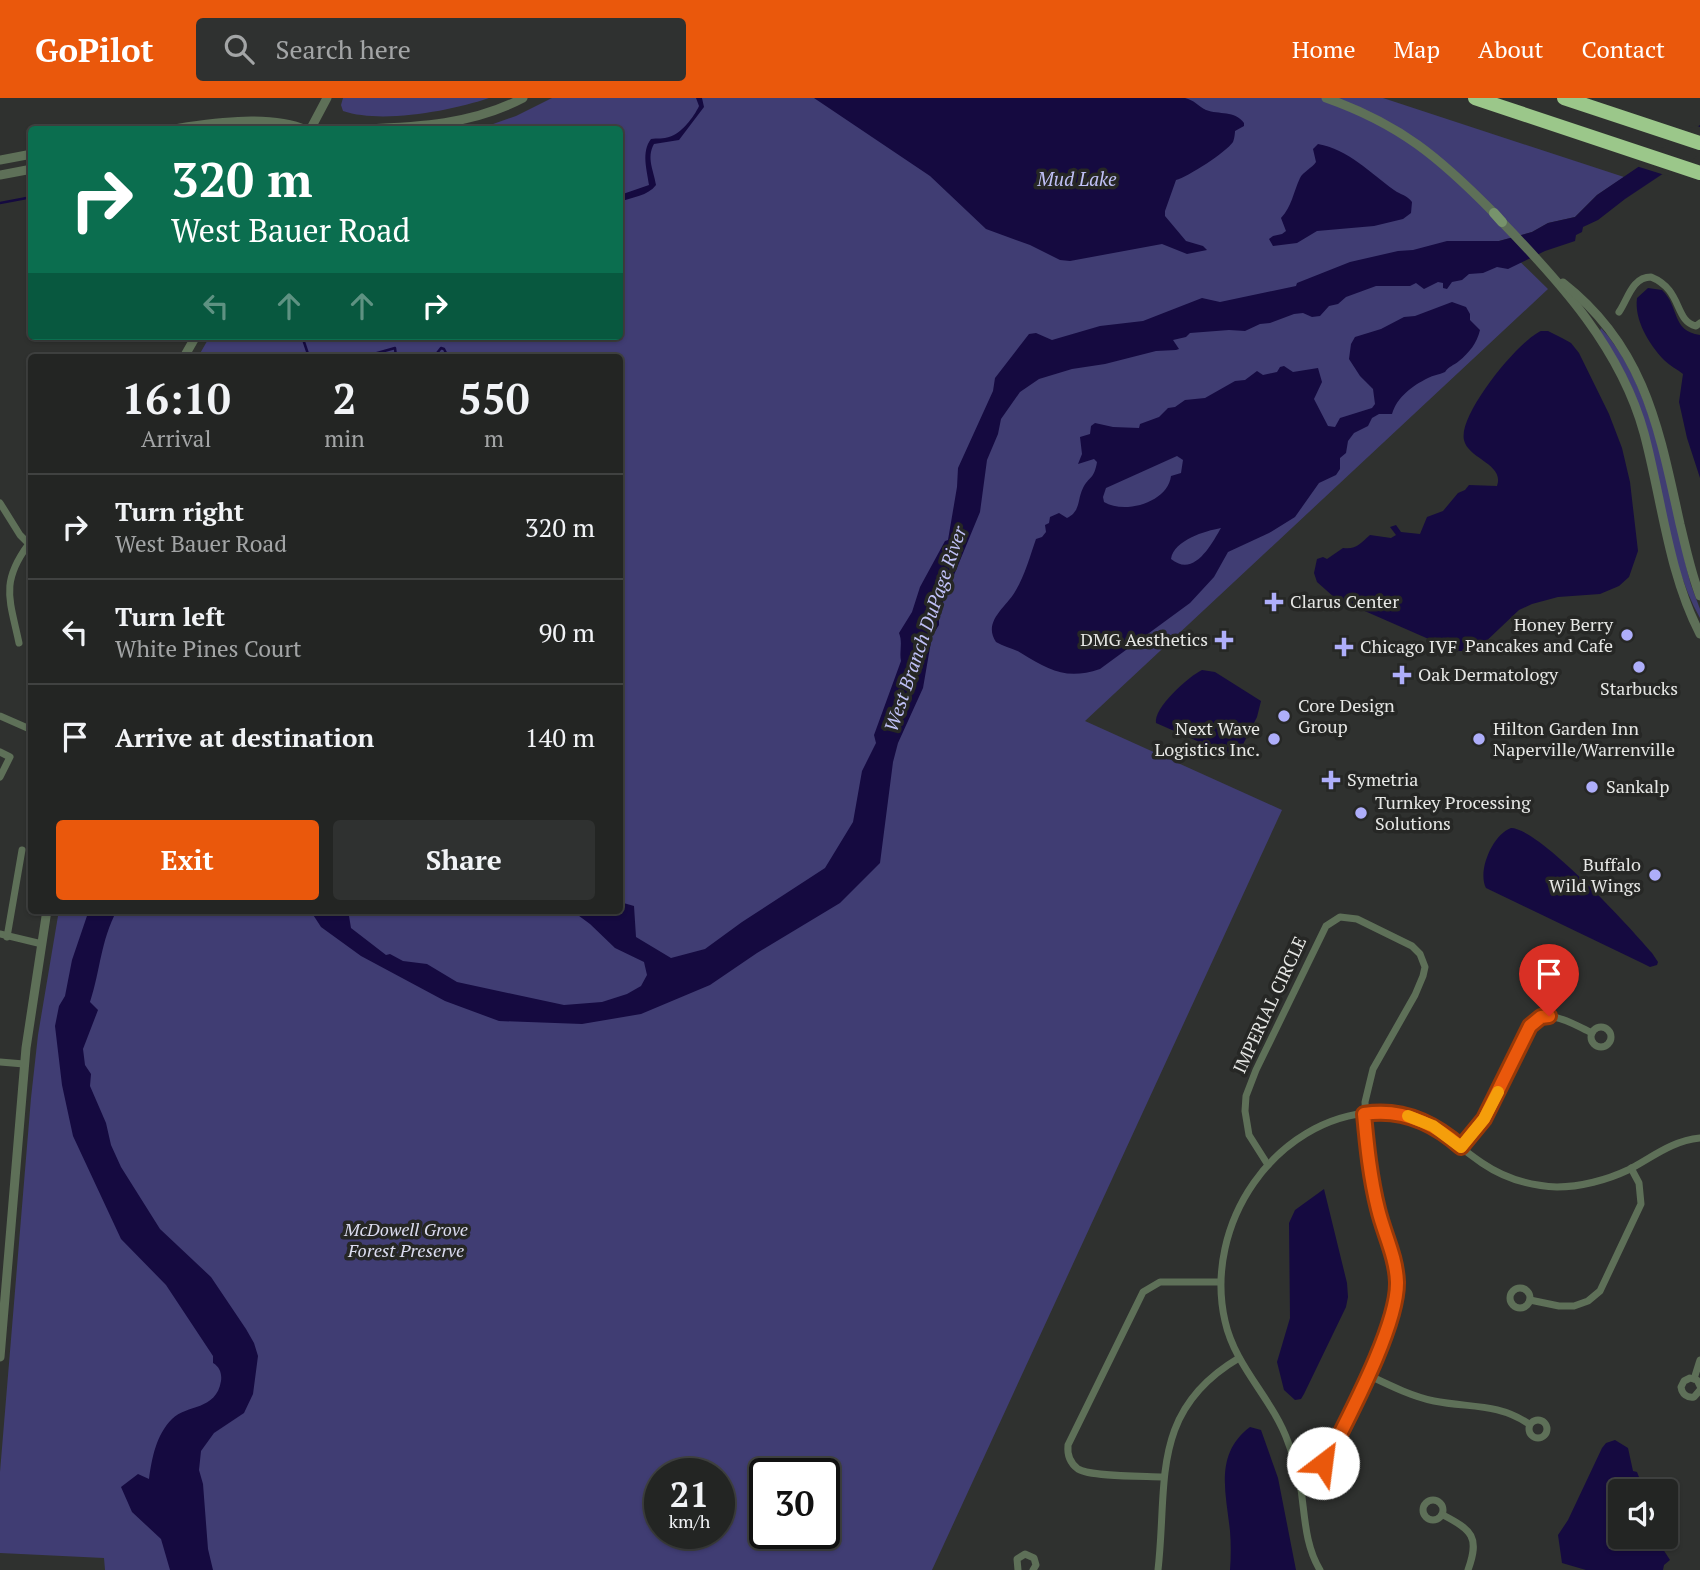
<!DOCTYPE html>
<style>
:root{--surface:#232523;--page:#2f3130;--text:#f1f3f6;--muted:#a3a5a6;--line:#404241;--accent:#ea580c}
body{margin:0;font-family:"PT Serif",serif;background:var(--page);color:var(--text);height:100vh;display:flex;flex-direction:column;font-size:26px;white-space:nowrap}
*{box-sizing:border-box;margin:0}
p{font-size:23px;color:var(--muted)}
.icon{flex:none;width:38px;height:38px;fill:none;stroke:currentColor;stroke-width:2;stroke-linecap:round;stroke-linejoin:round}
.map{position:relative;flex:1;overflow:hidden}
.panel{position:absolute;left:28px;top:256px;width:595px;height:560px;display:flex;flex-direction:column;background:var(--surface);border-radius:7px;box-shadow:0 2px 5px #0004,0 0 0 2px var(--line)}
.panel>*{flex:none}
.hud{position:absolute;left:28px;top:28px;width:595px;height:214px;border-radius:7px;box-shadow:0 2px 5px #0004,0 0 0 2px var(--line);background:#0b6e4f;color:#fff;overflow:hidden}
.fabs{position:absolute;left:1608px;top:1381px;display:grid;gap:14px}
.fabs a{display:grid;place-items:center;width:70px;height:70px;border-radius:7px;background:var(--surface);box-shadow:0 2px 5px #0004,0 0 0 2px var(--line);font-size:35px}
.speed{position:absolute;left:644px;top:1360px;display:flex;gap:14px;font-size:35px;font-weight:700;text-align:center}
.speed>*{display:grid;place-content:center;width:91px;height:91px;border-radius:50%;background:var(--surface);box-shadow:0 2px 5px #0004,0 0 0 2px var(--line);line-height:1}
.speed small{font-size:18px;font-weight:400}
.speed .limit{border:4px solid #111;border-radius:10px;background:#fff;color:#111}
.pin{position:absolute;display:grid;place-items:center;width:60px;height:60px;color:#fff;margin:-72px -30px;border-radius:50% 50% 50% 0;rotate:-45deg;box-shadow:0 0 7px #0007}
.pin .icon{rotate:45deg}
.me{position:absolute;width:77px;margin:-38px;rotate:30deg;stroke-linejoin:round;filter:drop-shadow(0 0 5px #0008)}
.turn{display:flex;align-items:center;gap:24px;height:147px;padding:0 28px;font-size:32px}
.turn .icon{width:91px;height:91px;stroke-width:2.5}
.turn b{display:block;font-size:49px;line-height:60px}
.lanes{display:flex;align-items:center;height:66px;padding:0 28px;background:#0003;justify-content:center;gap:35px;direction:ltr}
.lanes .off{opacity:.35}
.eta{display:flex;justify-content:space-evenly;align-items:center;height:119px;text-align:center}
.eta b{font-size:42px;font-weight:700;line-height:49px}
.button{display:flex;gap:14px;margin-top:auto;padding:14px 28px}
.button a{flex:1;height:80px;border-radius:7px;background:var(--accent);color:#fff;font-size:28px;font-weight:700;line-height:80px;text-align:center}
.button a+a{background:var(--page);color:var(--text)}
ul{padding:0;list-style:none}
li{display:flex;align-items:center;gap:21px;height:105px;padding:0 28px;border-top:2px solid var(--line)}
li div{flex:1}
li b{display:block;font-size:26px}
li em{font-style:normal}
header{display:flex;align-items:center;gap:42px;box-sizing:border-box;height:98px;padding:0 35px;background:var(--accent);color:#fff}
header strong{font-size:33px}
nav{display:flex;gap:38px;margin-inline-start:auto;font-size:24px}
.search{width:490px;height:63px;background:var(--page);display:flex;align-items:center;gap:18px;box-sizing:border-box;padding:0 24px;border-radius:7px;color:var(--muted);font-size:26px}
.map>svg:first-child{display:block}
.green{fill:#403d73;fill-rule:evenodd}
.water{fill:#150a40;fill-rule:evenodd}
.pier{fill:#2f312f}
.lines{fill:none;stroke-linecap:round;stroke-linejoin:round}
.stream{stroke:#150a40;stroke-width:2.5}
.minor{stroke:#5e7058;stroke-width:7}
.tertiary{stroke:#5e7058;stroke-width:9}
.secondary{stroke:#77936c;stroke-width:10}
.motorway{stroke:#9bc78a;stroke-width:14}
.route-casing{stroke:#983908;stroke-width:18}
.route{stroke:#ea580c;stroke-width:12}
.slow{stroke:#f59e0b;stroke-width:12}
.poi-dot{fill:#aeaefa;stroke:#262725;stroke-width:2.5}
.labels{text-anchor:middle;stroke-width:7;stroke-linejoin:round;paint-order:stroke}
.poi-label{font-size:18px;fill:#e6e7e5;stroke:#262725;text-anchor:start}
.street-label{font-size:18px;fill:#e6e7e5;stroke:#262725}
.park-label{font-size:18px;font-style:italic;fill:#dbdcef;stroke:#262725}
.water-label{font-size:19px;font-style:italic;fill:#c0c1f7;stroke:#262725}
</style>
<header>
<strong>GoPilot</strong>
<div class="search"><svg class="icon" aria-label="search" viewBox="0 0 24 24"><circle cx="10" cy="10" r="6"/><path d="M15 15l6 6"/></svg>Search here</div>
<nav><a>Home</a><a>Map</a><a>About</a><a>Contact</a></nav>
</header>
<div class="map">
<svg width="1700" height="1472" viewBox="0 0 1700 1472">
<rect width="100%" height="100%" fill="#2f312f"/>
<g class="green">
<path d="M 343,0 L 489,0 C 451,13 381,26 343,13 L 341,7 Z"/>
<path d="M 552,0 L 1383,0 L 1624,79 L 1597,97 L 1575,119 L 1548,125 L 1532,134 L 1499,143 L 1548,191 L 1085,623 L 1282,712 L 932,1472 L 105,1472 L 104,1460 L 0,1455 L 0,1374 L 31,1000 L 38,937 L 59,812 L 620,812 L 620,259 L 198,259 L 210,238 L 620,238 L 620,32 L 479,31 L 516,18 ZM 660,1376 L 719,1376 L 719,1435 L 660,1435 ZM 765,1376 L 824,1376 L 824,1435 L 765,1435 Z"/>
<path d="M 1601,230 C 1657,290 1670,408 1691,487 L 1700,511 L 1700,520 C 1667,461 1660,380 1641,315 C 1633,285 1616,259 1600,233 Z"/>
</g>
<g class="water">
<path d="M 696,0 L 702,0 L 704,9 L 679,42 L 654,46 C 646,60 654,73 656,87 C 648,98 632,99 620,104 L 620,97 L 649,87 C 647,72 641,54 651,41 C 657,40 664,41 669,39 C 681,36 694,19 699,8 Z"/>
<path d="M 814,0 L 1185,0 C 1194,2 1198,8 1206,12 C 1219,17 1235,12 1244,25 L 1244,28 L 1235,33 C 1235,36 1234,42 1233,44 C 1226,54 1188,79 1176,82 L 1165,113 L 1165,118 L 1186,143 L 1203,148 L 1207,152 L 1187,156 L 1162,146 L 1070,163 L 1060,162 L 1030,147 L 986,131 L 930,78 Z"/>
<path d="M 1700,27 L 1700,51 L 1625,101 L 1598,122 L 1583,129 L 1582,134 L 1576,137 L 1575,143 L 1545,153 L 1508,171 L 1497,169 L 1483,175 L 1469,176 L 1462,182 L 1452,184 L 1447,191 L 1443,190 L 1443,185 L 1438,184 L 1424,191 L 1416,185 L 1410,188 L 1376,188 L 1346,199 L 1338,206 L 1329,208 L 1320,218 L 1312,219 L 1303,215 L 1294,216 L 1270,225 L 1260,226 L 1245,233 L 1229,232 L 1190,235 L 1186,239 L 1173,242 L 1179,251 L 1176,252 L 1156,253 L 1105,266 L 1072,271 L 1039,281 L 1020,294 L 1001,321 L 998,336 L 987,362 L 980,414 L 942,506 L 939,515 L 939,527 L 932,538 L 923,590 L 898,645 L 893,664 L 880,765 L 840,805 L 757,855 L 710,887 L 641,916 L 582,926 L 499,923 L 445,903 L 361,858 L 321,829 L 310,812 L 348,812 L 351,830 L 386,857 L 390,856 L 403,863 L 427,866 L 457,884 L 564,907 L 602,904 L 627,896 L 641,888 L 647,877 L 644,864 L 615,850 L 590,826 L 571,812 L 620,812 L 620,804 L 634,808 L 636,839 L 671,860 L 705,851 L 742,824 L 825,770 L 853,724 L 862,673 L 876,645 L 874,637 L 901,563 C 899,553 903,545 899,535 L 912,514 L 920,489 L 945,443 L 948,442 L 957,389 L 958,370 L 993,293 L 995,280 L 1029,236 L 1036,235 L 1052,242 L 1100,228 L 1143,223 L 1202,200 L 1220,204 L 1296,188 L 1297,185 L 1350,164 L 1398,153 L 1413,152 L 1447,143 L 1499,143 L 1532,134 L 1548,125 L 1575,119 L 1597,97 Z"/>
<path d="M 1318,46 C 1348,51 1370,75 1394,92 C 1401,97 1407,97 1412,104 L 1411,115 L 1403,121 L 1374,128 L 1317,133 L 1297,145 L 1273,148 L 1269,141 L 1273,138 L 1282,136 L 1286,133 L 1281,120 C 1292,108 1293,95 1300,80 C 1303,74 1312,70 1316,64 L 1313,51 Z"/>
<path d="M 1648,190 L 1662,192 C 1680,209 1671,233 1700,237 L 1700,380 L 1687,340 L 1679,304 L 1683,276 C 1677,271 1670,268 1664,262 C 1649,246 1634,222 1637,200 Z"/>
<path d="M 1452,204 L 1466,209 L 1470,216 L 1470,222 L 1480,232 C 1477,245 1469,255 1459,263 C 1453,268 1449,268 1445,274 C 1439,277 1433,277 1428,280 C 1412,288 1397,299 1392,316 L 1379,316 L 1372,320 L 1368,328 L 1354,335 L 1348,343 L 1346,355 L 1340,360 L 1340,371 L 1336,377 L 1319,385 L 1295,419 L 1269,435 L 1228,454 L 1214,479 L 1190,505 L 1100,571 C 1067,582 1050,573 1021,555 C 1013,550 1004,549 996,544 C 982,523 1007,509 1016,492 C 1025,477 1030,458 1036,441 L 1042,439 L 1046,434 L 1045,427 L 1049,425 L 1050,419 L 1059,415 L 1067,420 C 1081,413 1077,402 1083,390 C 1089,378 1094,382 1097,364 L 1094,361 L 1078,366 L 1082,356 L 1080,339 L 1090,336 L 1091,328 L 1095,325 L 1113,329 L 1139,330 L 1140,326 L 1159,319 L 1168,310 L 1175,309 L 1185,302 L 1205,300 L 1235,283 L 1245,282 L 1257,273 L 1263,277 L 1277,274 L 1280,269 L 1284,268 L 1293,274 L 1318,270 L 1322,284 L 1314,301 L 1328,328 L 1335,329 L 1340,320 L 1372,310 L 1375,306 L 1373,291 L 1360,278 L 1349,261 L 1351,246 L 1355,239 L 1381,231 L 1404,219 L 1415,218 ZM 1177,358 L 1183,362 L 1181,375 L 1171,378 C 1168,404 1125,417 1104,404 L 1103,399 L 1106,390 ZM 1221,430 C 1211,447 1194,480 1171,461 C 1174,442 1205,433 1221,430 Z"/>
<path d="M 1541,233 L 1548,233 L 1562,240 L 1571,245 L 1579,255 L 1609,316 L 1622,350 L 1630,384 L 1638,453 L 1629,479 L 1619,488 L 1600,496 L 1558,499 L 1532,506 L 1519,512 L 1480,549 L 1466,553 L 1456,553 L 1335,500 L 1317,484 L 1314,475 L 1317,461 L 1323,459 L 1327,461 L 1343,450 C 1356,452 1361,445 1370,437 L 1391,440 L 1396,437 L 1390,429 L 1396,427 L 1401,434 L 1420,436 L 1427,419 L 1443,413 L 1458,395 L 1465,392 L 1469,387 L 1497,388 C 1505,366 1468,361 1464,342 C 1458,317 1518,243 1541,233 Z"/>
<path d="M 1202,572 L 1215,574 L 1261,603 L 1257,619 L 1236,660 L 1156,625 C 1153,610 1189,578 1202,572 Z"/>
<path d="M 1511,730 C 1539,730 1631,830 1652,855 L 1658,864 L 1657,867 L 1650,869 L 1642,865 L 1486,790 C 1477,773 1493,736 1511,730 Z"/>
<path d="M 89,812 L 117,812 C 100,845 101,870 90,904 L 98,912 L 83,951 L 85,967 L 91,976 L 90,988 L 106,1025 L 111,1047 L 121,1069 L 160,1131 L 211,1179 L 246,1231 L 254,1245 L 258,1258 L 253,1296 L 244,1315 L 214,1335 L 201,1353 L 199,1372 L 203,1386 L 208,1451 L 213,1472 L 170,1472 L 161,1441 L 132,1414 L 121,1389 L 138,1376 L 149,1381 C 152,1360 156,1337 172,1321 C 187,1306 216,1313 221,1283 C 222,1276 220,1269 213,1265 L 213,1258 L 166,1187 L 121,1141 L 73,1038 L 62,987 L 55,928 L 59,908 L 65,898 L 72,862 Z"/>
<polygon points="1324,1091 1347,1185 1348,1199 1346,1209 1304,1296 1301,1301 1295,1302 1284,1292 1277,1264 1290,1220 1289,1125 1295,1112"/>
<path d="M 1250,1329 L 1261,1332 L 1278,1380 L 1296,1472 L 1230,1472 C 1231,1459 1231,1446 1230,1433 C 1226,1395 1214,1356 1250,1329 Z"/>
<polygon points="1615,1342 1628,1350 1633,1373 1637,1374 1644,1392 1620,1393 1620,1406 1616,1406 1614,1411 1620,1426 1620,1438 1625,1439 1627,1445 1661,1448 1670,1462 1664,1467 1663,1472 1586,1472 1562,1465 1558,1437 1568,1422 1602,1350 1606,1345"/>
</g>
<polygon class="pier" points="1695,27 1700,29 1700,56 1668,78 1636,68"/>
<g class="lines">
<g class="stream">
<polyline points="0,105 32,99"/>
<polyline points="302,238 309,259"/>
<polyline points="363,259 395,250 396,259"/>
<polyline points="434,259 441,250 444,251 448,259"/>
</g>
<g class="minor">
<path d="M 1619,214 C 1628,201 1632,179 1651,179 C 1683,192 1674,223 1696,228 L 1700,225"/>
<polyline points="0,405 20,437 31,448"/>
<path d="M 19,545 C 10,502 0,485 28,447"/>
<polyline points="0,618 32,632"/>
<polyline points="0,654 10,659 0,679"/>
<polyline points="0,836 42,846"/>
<polyline points="7,839 22,752"/>
<circle cx="1601" cy="939" r="10"/>
<polyline points="0,964 24,966"/>
<path d="M 1461,1049 L 1484,1021 L 1530,928 C 1548,908 1572,926 1592,935"/>
<polyline points="1268,1067 1249,1037 1245,1013 1246,998 1256,972 1326,828 1340,819 1357,821 1412,848 1420,856 1425,869 1423,878 1415,897 1373,971 1365,1004 1369,1073 1379,1116 1396,1170 1396,1201 1392,1218 1368,1277 1329,1358 1319,1368 1298,1375"/>
<circle cx="1520" cy="1200" r="10"/>
<polyline points="1530,1202 1559,1208 1574,1208 1588,1203 1600,1193 1641,1106 1639,1085 1631,1070"/>
<path d="M 1368,1277 C 1389,1287 1411,1298 1434,1303 C 1470,1310 1498,1305 1529,1326"/>
<polyline points="1694,1281 1700,1262"/>
<path d="M 1700,1288 L 1697,1282 L 1690,1280 L 1684,1283 L 1681,1289 C 1682,1296 1687,1300 1694,1299 L 1700,1292"/>
<circle cx="1538" cy="1331" r="9"/>
<path d="M 1163,1379 C 1146,1378 1090,1379 1078,1371 C 1070,1365 1067,1357 1068,1347 L 1143,1194 L 1160,1184 L 1220,1184"/>
<circle cx="1433" cy="1412" r="10"/>
<path d="M 1443,1417 C 1472,1432 1480,1439 1468,1472"/>
<polyline points="1018,1472 1017,1461 1025,1456 1034,1460 1036,1467 1033,1472"/>
<path d="M 1158,1472 C 1168,1385 1149,1313 1239,1260"/>
<path d="M 1320,1472 C 1304,1446 1305,1414 1300,1385 C 1298,1371 1293,1358 1288,1344 C 1273,1301 1235,1269 1225,1223 C 1203,1127 1274,1020 1375,1014 C 1424,1011 1446,1041 1482,1065 C 1504,1080 1530,1088 1557,1089 C 1580,1089 1607,1082 1628,1072 C 1653,1059 1671,1043 1700,1040"/>
</g>
<g class="tertiary">
<path d="M 1326,0 C 1400,26 1440,60 1494,115"/>
<path d="M 167,32 C 208,25 269,16 306,32"/>
<polyline points="310,32 327,0"/>
<path d="M 342,32 C 405,29 466,30 523,0"/>
<polyline points="0,62 32,56"/>
<polyline points="0,77 32,71"/>
<path d="M 1502,124 C 1561,185 1621,251 1644,335 C 1662,402 1668,474 1700,536"/>
<path d="M 1563,185 C 1645,249 1659,331 1680,426 C 1686,450 1691,475 1700,498"/>
<polyline points="184,259 196,238"/>
<polyline points="0,1259 26,950 47,812"/>
</g>
<polyline class="secondary" points="1494,115 1502,124"/>
<g class="motorway">
<polyline points="1475,0 1700,75"/>
<polyline points="1564,0 1700,45"/>
</g>
</g>
<g class="lines">
<g class="route-casing">
<path id="route" d="M 1323,1365 L 1329,1358 C 1350,1316 1398,1227 1397,1184 C 1396,1158 1384,1136 1378,1111 C 1370,1079 1367,1048 1364,1016 C 1401,1010 1434,1025 1461,1049 L 1484,1021 L 1530,928 L 1541,919 L 1549,918"/>
</g>
<use href="#route" class="route"/>
<polyline class="slow" points="1408,1018 1433,1028 1461,1049 1484,1021 1498,994"/>
</g>
<g class="poi-dot">
<path d="M1270.5 493.5h7v7h7v7h-7v7h-7v-7h-7v-7h7z"/>
<circle cx="1627" cy="537" r="7"/>
<path d="M1220.5 531.5h7v7h7v7h-7v7h-7v-7h-7v-7h7z"/>
<path d="M1340.5 538.5h7v7h7v7h-7v7h-7v-7h-7v-7h7z"/>
<circle cx="1639" cy="569" r="7"/>
<path d="M1398.5 566.5h7v7h7v7h-7v7h-7v-7h-7v-7h7z"/>
<circle cx="1284" cy="618" r="7"/>
<circle cx="1274" cy="641" r="7"/>
<circle cx="1479" cy="641" r="7"/>
<path d="M1327.5 671.5h7v7h7v7h-7v7h-7v-7h-7v-7h7z"/>
<circle cx="1592" cy="689" r="7"/>
<circle cx="1361" cy="715" r="7"/>
<circle cx="1655" cy="777" r="7"/>
</g>
<g class="labels">
<g class="poi-label">
<text x="1290" y="510">Clarus Center</text>
<text x="1613" y="533" text-anchor="end">Honey Berry<tspan x="1613" dy="21">Pancakes and Cafe</tspan></text>
<text x="1208" y="548" text-anchor="end">DMG Aesthetics</text>
<text x="1360" y="555">Chicago IVF</text>
<text x="1418" y="583">Oak Dermatology</text>
<text x="1639" y="597" text-anchor="middle">Starbucks</text>
<text x="1298" y="614">Core Design<tspan x="1298" dy="21">Group</tspan></text>
<text x="1260" y="637" text-anchor="end">Next Wave<tspan x="1260" dy="21">Logistics Inc.</tspan></text>
<text x="1493" y="637">Hilton Garden Inn<tspan x="1493" dy="21">Naperville/Warrenville</tspan></text>
<text x="1347" y="688">Symetria</text>
<text x="1606" y="695">Sankalp</text>
<text x="1375" y="711">Turnkey Processing<tspan x="1375" dy="21">Solutions</tspan></text>
<text x="1641" y="773" text-anchor="end">Buffalo<tspan x="1641" dy="21">Wild Wings</tspan></text>
</g>
<g class="street-label">
<text transform="translate(1270 907) rotate(-65)" y="6">IMPERIAL CIRCLE</text>
</g>
<g class="park-label">
<text x="406" y="1138">McDowell Grove<tspan x="406" dy="21">Forest Preserve</tspan></text>
</g>
<g class="water-label">
<text x="1077" y="88">Mud Lake</text>
<text transform="translate(925 531) rotate(-71)" y="7">West Branch DuPage River</text>
</g>
</g>
</svg>
<div class="fabs">
<a><svg class="icon" aria-label="sound" viewBox="0 0 24 24"><path d="M4 9h4l5-4v14l-5-4H4zM17 9q2 3 0 6"/></svg></a>
</div>
<div class="speed"><div>21<small>km/h</small></div><div class="limit">30</div></div>
<div class="pin" style="left:1549px;top:918px;background:#d93025"><svg class="icon" aria-label="arrive" viewBox="0 0 24 24"><path d="M6 21V4h12l-3 4 3 4H6"/></svg></div>
<svg class="me" style="left:1323px;top:1365px" viewBox="-20 -20 40 40"><circle r="19" fill="#fff"/><path d="M0-13L10 11 0 6-10 11z" fill="#ea580c"/></svg>
<div class="hud">
<div class="turn"><svg class="icon" aria-label="right" viewBox="0 0 24 24"><path d="M7 20v-9h11M14 6l5 5-5 5"/></svg><div><b>320 m</b>West Bauer Road</div></div>
<div class="lanes"><svg class="icon off" aria-label="left" viewBox="0 0 24 24"><path d="M17 20v-9H6M10 6l-5 5 5 5"/></svg><svg class="icon off" aria-label="ahead" viewBox="0 0 24 24"><path d="M12 20V5M6 11l6-6 6 6"/></svg><svg class="icon off" aria-label="ahead" viewBox="0 0 24 24"><path d="M12 20V5M6 11l6-6 6 6"/></svg><svg class="icon" aria-label="right" viewBox="0 0 24 24"><path d="M7 20v-9h11M14 6l5 5-5 5"/></svg></div>
</div>
<section class="panel">
<div class="eta">
<div><b>16:10</b><p>Arrival</p></div>
<div><b>2</b><p>min</p></div>
<div><b>550</b><p>m</p></div>
</div>
<ul>
<li><svg class="icon" aria-label="right" viewBox="0 0 24 24"><path d="M7 20v-9h11M14 6l5 5-5 5"/></svg><div><b>Turn right</b><p>West Bauer Road</p></div><em>320 m</em></li>
<li><svg class="icon" aria-label="left" viewBox="0 0 24 24"><path d="M17 20v-9H6M10 6l-5 5 5 5"/></svg><div><b>Turn left</b><p>White Pines Court</p></div><em>90 m</em></li>
<li><svg class="icon" aria-label="arrive" viewBox="0 0 24 24"><path d="M6 21V4h12l-3 4 3 4H6"/></svg><div><b>Arrive at destination</b></div><em>140 m</em></li>
</ul>
<div class="button"><a>Exit</a><a>Share</a></div>
</section>
</div>
